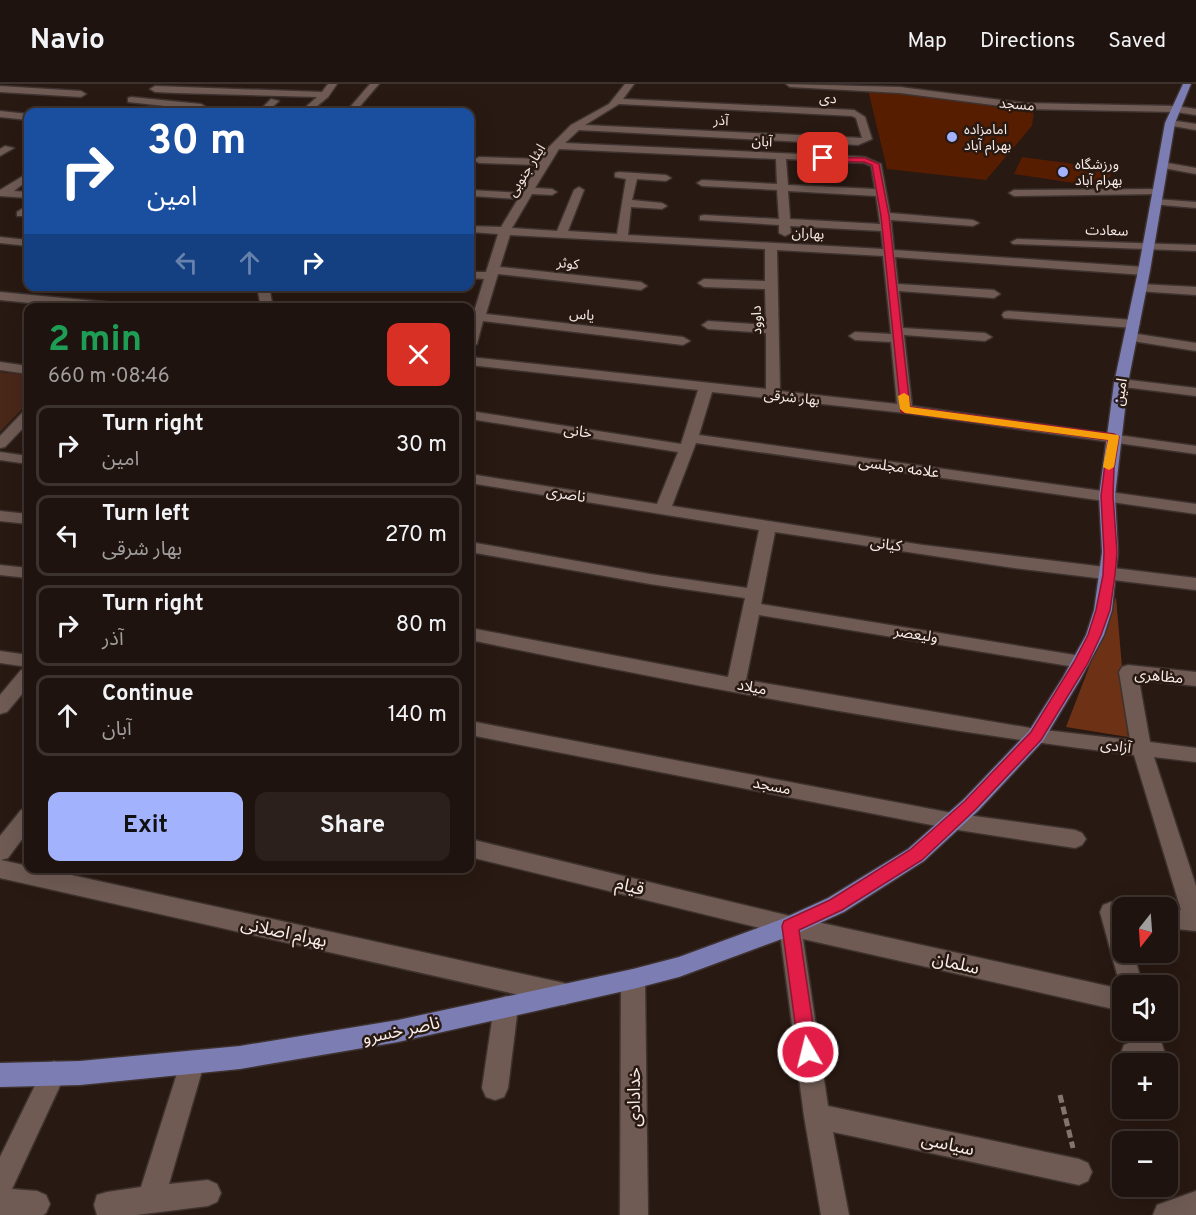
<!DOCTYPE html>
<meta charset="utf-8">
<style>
:root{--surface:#1e130e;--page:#2b201c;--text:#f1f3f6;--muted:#a19e9e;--line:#3c322e;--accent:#a3b2fd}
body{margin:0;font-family:Overpass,"Noto Sans Arabic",sans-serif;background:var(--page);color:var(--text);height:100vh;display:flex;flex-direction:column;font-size:22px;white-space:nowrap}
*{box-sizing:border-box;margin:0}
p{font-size:20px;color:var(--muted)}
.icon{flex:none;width:33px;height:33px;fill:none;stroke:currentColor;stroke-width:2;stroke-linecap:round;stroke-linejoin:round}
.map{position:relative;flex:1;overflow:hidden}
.side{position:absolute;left:24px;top:219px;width:450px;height:570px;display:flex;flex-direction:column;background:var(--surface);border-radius:12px;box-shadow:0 6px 24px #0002,0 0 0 2px var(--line)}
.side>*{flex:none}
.top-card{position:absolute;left:24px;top:24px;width:450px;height:183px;border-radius:12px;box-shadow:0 6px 24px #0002,0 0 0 2px var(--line);background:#1a4fa0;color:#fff;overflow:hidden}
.needle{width:39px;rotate:197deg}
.controls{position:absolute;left:1112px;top:813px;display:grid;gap:12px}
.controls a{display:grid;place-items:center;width:66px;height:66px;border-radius:12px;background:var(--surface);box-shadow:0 6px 24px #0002,0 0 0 2px var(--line);font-size:30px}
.pin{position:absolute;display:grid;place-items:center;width:51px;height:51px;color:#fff;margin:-26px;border-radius:12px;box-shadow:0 3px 9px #0006}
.me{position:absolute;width:66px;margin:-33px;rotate:352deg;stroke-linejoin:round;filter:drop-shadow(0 0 4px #0008)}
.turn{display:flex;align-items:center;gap:21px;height:126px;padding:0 24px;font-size:27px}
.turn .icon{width:78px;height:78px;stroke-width:2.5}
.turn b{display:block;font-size:42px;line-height:51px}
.lanes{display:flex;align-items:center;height:57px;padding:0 24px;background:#0003;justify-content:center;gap:30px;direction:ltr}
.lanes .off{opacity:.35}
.round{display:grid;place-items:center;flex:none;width:63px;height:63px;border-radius:12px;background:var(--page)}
.head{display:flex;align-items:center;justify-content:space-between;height:102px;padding:0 24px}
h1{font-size:36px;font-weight:700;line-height:45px;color:#1e9e55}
.cta{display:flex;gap:12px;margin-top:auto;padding:12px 24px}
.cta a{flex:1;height:69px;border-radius:12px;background:var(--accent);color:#111;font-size:24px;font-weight:700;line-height:69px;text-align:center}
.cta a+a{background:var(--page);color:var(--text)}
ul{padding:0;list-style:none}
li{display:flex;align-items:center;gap:18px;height:81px;margin:0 12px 9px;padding:0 12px;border:3px solid var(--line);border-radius:12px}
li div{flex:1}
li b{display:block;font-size:22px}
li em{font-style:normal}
header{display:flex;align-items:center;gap:36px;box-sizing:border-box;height:84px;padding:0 30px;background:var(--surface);border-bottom:2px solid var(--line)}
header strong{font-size:28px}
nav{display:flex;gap:33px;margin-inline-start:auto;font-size:21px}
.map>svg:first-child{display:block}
.green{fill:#492719}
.forest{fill:#6d3116}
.building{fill:#571d00}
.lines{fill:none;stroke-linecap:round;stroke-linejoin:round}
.minor-casing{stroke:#3e322f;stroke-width:3}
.major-casing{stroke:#3e322f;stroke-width:3}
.path{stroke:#82746e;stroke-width:5;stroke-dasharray:8 4;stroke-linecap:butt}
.minor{fill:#6f5b54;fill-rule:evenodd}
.major{fill:#7c7db3;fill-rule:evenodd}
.route{fill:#e11d48;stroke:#92132f;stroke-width:1.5}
.slow{fill:#f59e0b}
.poi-dot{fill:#a3b2fd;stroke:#281912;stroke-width:2}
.labels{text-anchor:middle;stroke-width:5;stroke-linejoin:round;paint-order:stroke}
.far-street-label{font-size:14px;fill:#f8ece8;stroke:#281912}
.far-poi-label{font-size:14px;fill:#f8ece8;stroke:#281912;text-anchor:start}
.street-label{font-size:15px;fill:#f8ece8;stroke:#281912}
.near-street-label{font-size:18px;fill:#f8ece8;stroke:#281912}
</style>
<header>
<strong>Navio</strong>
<nav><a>Map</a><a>Directions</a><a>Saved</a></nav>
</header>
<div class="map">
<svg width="1196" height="1131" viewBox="0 0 1196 1131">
<rect width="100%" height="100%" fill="#281912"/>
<polygon class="green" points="0,288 28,291 28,319 0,348"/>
<polygon class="forest" points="1116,513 1128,653 1066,643"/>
<g class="building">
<polygon points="868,6 945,13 1006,25 1034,27 1032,42 986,96 887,85"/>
<polygon points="1022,73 1112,85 1107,104 1014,90"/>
</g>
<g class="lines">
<g class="minor-casing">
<g id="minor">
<polygon points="328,0 337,0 328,13 310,28 300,28 317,13 176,9 155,8 150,5 155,2 322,8"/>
<polygon points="370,0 379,0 355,28 346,28"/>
<path d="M 625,0 L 634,0 L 623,15 L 854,26 L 865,33 L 872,55 L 858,61 L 579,46 L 565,59 L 865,73 L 881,80 L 890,129 L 973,136 L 979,139 L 973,142 L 891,136 L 894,166 L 1144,183 L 1150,187 L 1144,191 L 895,173 L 898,200 L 994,206 L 1000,210 L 994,214 L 899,207 L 903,244 L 985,249 L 992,253 L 985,257 L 904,251 L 912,322 L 1196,362 L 1196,370 L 905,329 L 712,308 L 699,351 L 1196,420 L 1196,430 L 696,359 L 672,422 L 923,461 L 1196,494 L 1196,506 L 1014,484 L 775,448 L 761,520 L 1081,572 L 1087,573 L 1090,578 L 1087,583 L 1081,584 L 759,531 L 746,596 L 1036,645 L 1130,656 L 1119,588 L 1122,583 L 1128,581 L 1196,588 L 1196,602 L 1139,596 L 1150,658 L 1196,664 L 1196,678 L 1154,673 L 1196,802 L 1196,847 L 1167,844 L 1167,824 L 1181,826 L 1134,671 C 911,644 689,601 470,556 L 470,544 L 728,593 L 745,514 L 650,500 L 470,468 L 470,458 L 650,490 L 747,504 L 759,446 L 470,399 L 470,390 L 657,420 L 678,368 L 470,335 L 470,327 L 681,360 L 698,306 L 470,281 L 470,273 L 766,305 L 766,249 L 708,245 L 702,241 L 708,237 L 766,241 L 765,205 L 704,203 L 698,199 L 704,195 L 765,197 L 765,165 L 510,151 L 500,183 L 641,198 L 647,202 L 641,206 L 498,190 L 486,230 L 683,253 L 690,257 L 683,261 L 483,237 L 477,260 L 470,264 L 470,241 L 484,195 L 470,194 L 470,188 L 486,188 L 498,150 L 470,148 L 470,142 L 501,143 L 518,115 L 472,112 L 470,112 L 470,106 L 522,109 L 538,81 L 479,79 L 474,76 L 479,73 L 542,75 L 548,64 L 571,41 L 609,20 ZM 619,20 L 852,32 L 856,34 L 862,54 L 585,41 ZM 559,65 L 776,75 L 777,100 L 702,96 L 697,99 L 702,102 L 777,106 L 779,135 L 704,131 L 700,132 L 700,136 L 779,141 L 779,149 L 785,152 L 791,149 L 790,142 L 881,147 L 883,165 L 628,151 L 631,123 L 662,125 L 667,122 L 662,119 L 632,116 L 637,95 L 666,97 L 671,94 L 666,91 L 619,88 L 615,89 L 615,93 L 626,95 L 617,150 L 568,147 L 584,106 L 579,103 L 574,106 L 557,147 L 512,144 L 532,110 L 552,111 L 557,108 L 552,105 L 535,104 ZM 786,75 L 864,79 L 871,82 L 875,105 L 788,101 ZM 788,107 L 876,112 L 880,140 L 790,135 ZM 777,166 L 883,172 L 891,250 L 855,248 L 849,252 L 855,256 L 891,258 L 897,320 L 780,307 Z"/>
<polygon points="786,0 900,3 1024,19 1176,22 1196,25 1196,31 1176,28 1024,25 900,9 790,3"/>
<polygon points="0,2 81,7 86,10 81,13 0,8"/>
<polygon points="131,13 201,20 206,23 201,26 128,18 128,14"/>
<polygon points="271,15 279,17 267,28 258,28"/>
<polygon points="0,27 28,30 28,36 0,33"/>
<polygon points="1170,36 1196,40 1196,46 1167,41 1167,37"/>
<polygon points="5,62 14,64 0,72 0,65"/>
<polygon points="1162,78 1196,84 1196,90 1158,83 1158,79"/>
<polygon points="28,89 28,96 14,107 28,108 28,114 0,112 0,106"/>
<polygon points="1157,105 1162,108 1161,110 1014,112 1009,109 1014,106"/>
<polygon points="1155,115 1196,118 1196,124 1151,120 1151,116"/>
<polygon points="28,121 28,129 25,132 17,132 17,128"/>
<polygon points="0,153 28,156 28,162 0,159"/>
<polygon points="1017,155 1196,161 1196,167 1013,160 1011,158"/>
<polygon points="1141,200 1196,203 1196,211 1137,207 1135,204"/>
<polygon points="257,202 269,202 273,224 261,224"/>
<polygon points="0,208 126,220 132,224 81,224 0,216"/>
<polygon points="1008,227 1134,236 1140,240 1134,244 1004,234 1002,231 1004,228"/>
<polygon points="1131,249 1196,259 1196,267 1126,256 1124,253"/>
<polygon points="0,278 28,282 28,290 0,286"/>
<polygon points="1121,295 1196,304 1196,312 1116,302 1114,299 1116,296"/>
<polygon points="28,327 28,339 5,363 0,364 0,352 23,328"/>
<polygon points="0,368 28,372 28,380 0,376"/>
<polygon points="0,427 28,430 28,440 0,437"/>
<polygon points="0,481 28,484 28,494 0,491"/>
<polygon points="0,567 28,571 28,583 0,579"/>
<polygon points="28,584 28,603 7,628 0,630 0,611 21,586"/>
<polygon points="470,637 952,729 1075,746 1082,749 1086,755 1082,761 1075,764 952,745 470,651"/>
<polygon points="28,724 28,747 8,774 1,776 28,782 28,784 39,784 564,899 572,902 576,910 572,918 564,921 0,794 0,752 21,726"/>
<polygon points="470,755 790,832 1121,905 1100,828 1103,821 1111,818 1130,822 1122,824 1122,868 1133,868 1143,902 1122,902 1122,927 803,855 828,1022 1079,1075 1088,1079 1092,1088 1088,1097 1079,1101 833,1048 849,1131 821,1131 804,1032 780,849 470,773"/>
<polygon points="633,885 641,888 645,895 648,1131 620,1131 621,895 625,888"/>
<polygon points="506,912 514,915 518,923 508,1004 504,1013 495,1016 486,1013 482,1004 494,923 498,915"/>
<polygon points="1133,946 1157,946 1167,975 1165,980 1130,980 1124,977 1121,969 1124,961 1133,957 1137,959"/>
<polygon points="192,968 201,972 204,980 169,1100 208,1096 217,1100 221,1109 217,1118 208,1122 136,1131 97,1131 94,1121 97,1111 107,1108 141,1103 180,980 183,972"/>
<polygon points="54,977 63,981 66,989 12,1105 37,1107 46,1111 50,1120 46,1129 43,1131 0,1131 0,1073 45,981"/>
<polygon points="1196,1107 1196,1131 1153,1131 1157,1121"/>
</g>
</g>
<g class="major-casing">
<polygon id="major" points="1183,0 1191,0 1175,39 1150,187 1128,299 1115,412 1118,468 1112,526 1104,551 1080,596 1043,657 978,727 924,777 844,828 798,849 679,893 633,905 398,958 240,985 80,1001 0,1003 0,979 80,977 240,962 398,936 633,885 679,873 782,835 828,814 908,765 964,715 1029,647 1063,593 1086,551 1094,526 1102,468 1099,412 1114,299 1138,187 1165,39"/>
</g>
<polyline class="path" points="1060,1011 1073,1064"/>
<use href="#minor" class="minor"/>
<use href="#major" class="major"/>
</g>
<polygon class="route" points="820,73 865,74 879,80 889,132 910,323 1114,350 1119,353 1114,384 1113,412 1117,468 1115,491 1110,526 1101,551 1088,579 1041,656 976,725 922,776 842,826 799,846 817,968 814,974 808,977 801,974 799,968 782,842 784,837 830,816 910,766 965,717 1031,648 1074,578 1088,551 1096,526 1103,491 1104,468 1101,412 1108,356 901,328 881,132 872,81 864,78 823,77 819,74"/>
<polygon class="slow" points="904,309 909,312 910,323 1118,351 1119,353 1114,383 1109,386 1103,383 1108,356 905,329 900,325 898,312"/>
<g class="poi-dot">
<circle cx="952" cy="53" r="6"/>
<circle cx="1063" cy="88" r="6"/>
</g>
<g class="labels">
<g class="far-street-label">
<text transform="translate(828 14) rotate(3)" y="5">دی</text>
<text transform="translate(1017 20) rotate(5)" y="5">مسجد</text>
<text transform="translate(721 36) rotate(3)" y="5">آذر</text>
<text transform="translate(762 57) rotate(3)" y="5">آبان</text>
<text transform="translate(526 86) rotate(-58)" y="5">ایثار جنوبی</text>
<text transform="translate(1107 146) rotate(2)" y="5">سعادت</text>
<text transform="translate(808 149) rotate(3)" y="5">بهاران</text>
<text transform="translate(568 179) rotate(6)" y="5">کوثر</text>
<text transform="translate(582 230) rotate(6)" y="5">یاس</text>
<text transform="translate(756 236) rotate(-91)" y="5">داوود</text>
<text transform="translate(792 313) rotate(6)" y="5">بهار شرقی</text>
</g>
<g class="far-poi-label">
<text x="964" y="50">امامزاده<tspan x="964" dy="16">بهرام آباد</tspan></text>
<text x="1075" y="85">ورزشگاه<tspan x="1075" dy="16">بهرام آباد</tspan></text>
</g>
<g class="street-label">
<text transform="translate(1120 308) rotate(-81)" y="5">امین</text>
<text transform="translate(578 347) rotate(9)" y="5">خانی</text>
<text transform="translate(899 383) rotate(8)" y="5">علامه مجلسی</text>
<text transform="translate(566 410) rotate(9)" y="5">ناصری</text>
<text transform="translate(886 460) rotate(8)" y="5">کیانی</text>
<text transform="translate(916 550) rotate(9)" y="5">ولیعصر</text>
<text transform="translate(1159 592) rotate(5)" y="5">مظاهری</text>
<text transform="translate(752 603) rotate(10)" y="5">میلاد</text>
<text transform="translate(1116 662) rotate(8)" y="5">آزادی</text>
<text transform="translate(772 702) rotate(11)" y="5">مسجد</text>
</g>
<g class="near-street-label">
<text transform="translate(630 802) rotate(14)" y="6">قیام</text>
<text transform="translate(284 848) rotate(12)" y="6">بهرام اصلانی</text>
<text transform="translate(956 879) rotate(13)" y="6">سلمان</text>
<text transform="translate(401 946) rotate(-12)" y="6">ناصر خسرو</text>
<text transform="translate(634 1013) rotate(-90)" y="6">خدادادی</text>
<text transform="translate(948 1060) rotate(12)" y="6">سیاسی</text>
</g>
</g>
</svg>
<div class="controls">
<a><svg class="needle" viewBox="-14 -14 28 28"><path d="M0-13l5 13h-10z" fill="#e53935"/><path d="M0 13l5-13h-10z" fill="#a19e9e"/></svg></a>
<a><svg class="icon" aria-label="sound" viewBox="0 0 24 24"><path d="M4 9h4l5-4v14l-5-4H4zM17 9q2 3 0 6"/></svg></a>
<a>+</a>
<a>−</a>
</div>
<div class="pin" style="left:823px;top:74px;background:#d93025"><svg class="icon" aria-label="arrive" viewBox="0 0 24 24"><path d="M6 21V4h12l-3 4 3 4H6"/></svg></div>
<svg class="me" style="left:808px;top:968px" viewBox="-20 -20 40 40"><circle r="17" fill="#e11d48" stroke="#fff" stroke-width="3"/><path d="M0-11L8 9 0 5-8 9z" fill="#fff"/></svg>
<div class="top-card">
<div class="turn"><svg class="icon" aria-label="right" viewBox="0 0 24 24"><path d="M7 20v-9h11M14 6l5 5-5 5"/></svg><div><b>30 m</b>امین</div></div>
<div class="lanes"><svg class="icon off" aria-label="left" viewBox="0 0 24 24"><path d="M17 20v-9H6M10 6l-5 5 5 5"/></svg><svg class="icon off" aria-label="ahead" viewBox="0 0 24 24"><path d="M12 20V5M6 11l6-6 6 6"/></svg><svg class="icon" aria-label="right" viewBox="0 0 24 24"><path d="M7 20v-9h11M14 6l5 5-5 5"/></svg></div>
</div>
<section class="side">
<div class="head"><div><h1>2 min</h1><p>660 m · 08:46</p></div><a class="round" style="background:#d93025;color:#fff"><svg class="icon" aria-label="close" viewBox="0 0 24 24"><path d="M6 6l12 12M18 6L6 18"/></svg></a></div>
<ul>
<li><svg class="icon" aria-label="right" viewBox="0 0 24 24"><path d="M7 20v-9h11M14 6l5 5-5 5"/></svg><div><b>Turn right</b><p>امین</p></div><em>30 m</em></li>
<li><svg class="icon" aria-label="left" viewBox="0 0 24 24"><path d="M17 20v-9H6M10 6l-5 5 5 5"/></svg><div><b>Turn left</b><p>بهار شرقی</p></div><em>270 m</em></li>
<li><svg class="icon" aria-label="right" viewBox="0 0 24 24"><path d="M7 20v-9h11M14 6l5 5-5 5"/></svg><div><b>Turn right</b><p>آذر</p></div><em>80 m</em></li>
<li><svg class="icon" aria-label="ahead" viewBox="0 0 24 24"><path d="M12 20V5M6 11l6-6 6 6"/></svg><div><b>Continue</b><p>آبان</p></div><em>140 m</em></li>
</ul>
<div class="cta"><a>Exit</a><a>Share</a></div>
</section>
</div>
